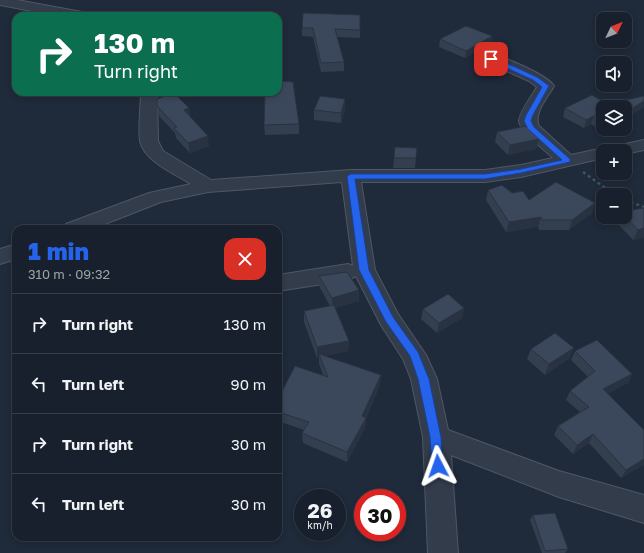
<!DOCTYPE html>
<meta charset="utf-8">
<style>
:root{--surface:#17202c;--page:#242d38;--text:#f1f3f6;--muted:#9ea3a9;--line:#363e48;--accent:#2563eb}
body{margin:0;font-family:"Golos Text",sans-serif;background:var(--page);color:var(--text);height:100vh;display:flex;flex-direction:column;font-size:15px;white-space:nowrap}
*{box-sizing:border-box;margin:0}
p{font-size:13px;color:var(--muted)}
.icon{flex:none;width:22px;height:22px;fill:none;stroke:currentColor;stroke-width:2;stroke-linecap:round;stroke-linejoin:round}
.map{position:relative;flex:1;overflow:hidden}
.sheet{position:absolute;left:12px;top:225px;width:270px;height:316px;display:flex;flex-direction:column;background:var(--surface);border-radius:12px;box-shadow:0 2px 6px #0003,0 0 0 1px var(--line)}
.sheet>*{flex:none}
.banner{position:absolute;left:12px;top:12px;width:270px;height:84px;border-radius:12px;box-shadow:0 2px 6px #0003,0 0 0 1px var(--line);background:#0b6e4f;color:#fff;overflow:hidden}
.needle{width:26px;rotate:47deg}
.buttons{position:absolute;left:596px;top:12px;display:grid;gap:8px}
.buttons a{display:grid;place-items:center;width:36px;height:36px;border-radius:8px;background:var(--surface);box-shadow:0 2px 6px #0003,0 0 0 1px var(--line);font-size:20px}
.speed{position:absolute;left:294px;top:489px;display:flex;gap:8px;font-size:20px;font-weight:700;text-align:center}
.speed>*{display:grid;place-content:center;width:52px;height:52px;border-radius:50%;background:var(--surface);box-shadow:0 2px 6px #0003,0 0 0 1px var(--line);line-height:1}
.speed small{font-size:10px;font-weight:400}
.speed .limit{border:6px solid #d22;background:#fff;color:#111}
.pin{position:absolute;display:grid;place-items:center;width:34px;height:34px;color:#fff;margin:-17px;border-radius:8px;box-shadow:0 2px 6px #0006}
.me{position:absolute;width:44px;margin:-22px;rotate:356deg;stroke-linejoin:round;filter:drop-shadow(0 0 3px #0008)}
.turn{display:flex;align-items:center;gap:14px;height:84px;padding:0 16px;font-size:18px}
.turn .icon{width:52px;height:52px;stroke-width:2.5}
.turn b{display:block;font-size:28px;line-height:34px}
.round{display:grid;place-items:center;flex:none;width:42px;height:42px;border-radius:12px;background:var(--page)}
.head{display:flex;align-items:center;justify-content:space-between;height:68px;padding:0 16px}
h1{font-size:24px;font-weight:800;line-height:30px;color:var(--accent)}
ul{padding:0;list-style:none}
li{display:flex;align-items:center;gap:12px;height:60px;padding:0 16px;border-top:1px solid var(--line)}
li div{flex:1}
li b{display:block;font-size:15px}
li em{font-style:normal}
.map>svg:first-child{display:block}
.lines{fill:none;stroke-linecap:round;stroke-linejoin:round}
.minor-casing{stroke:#4e5765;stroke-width:2}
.path{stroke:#3f5559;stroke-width:2.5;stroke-dasharray:3 3;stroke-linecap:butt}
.minor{fill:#333c4b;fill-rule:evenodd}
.wall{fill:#333e4e}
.shaded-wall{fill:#293240}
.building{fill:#3b485b;stroke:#293240}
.route{fill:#2563eb;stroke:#184099}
</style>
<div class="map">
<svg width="644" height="553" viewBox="0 0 644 553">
<rect width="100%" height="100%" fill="#1f2a3a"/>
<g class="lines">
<g class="minor-casing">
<g id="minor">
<polygon points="0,0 17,0 82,12 87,13 89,16 59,16 0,5"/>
<path d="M 491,54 C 506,58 546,74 554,86 C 548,97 533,113 539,126 L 571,155 L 603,148 L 607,148 L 644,140 L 644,150 L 625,154 L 625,151 L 603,151 L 603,158 L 521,177 L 485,182 L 361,182 L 375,270 L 398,314 L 426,355 L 437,379 L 448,430 L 559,471 L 644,495 L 644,523 L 559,497 L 451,455 L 458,553 L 428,553 L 423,437 L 411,379 L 403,359 L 381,325 L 356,276 L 348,280 L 278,291 L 278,275 L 348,264 L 353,266 L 342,182 L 208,192 L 161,202 L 92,229 L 63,229 L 66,224 L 149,193 L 191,184 C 175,174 144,161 140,141 C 138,128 141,106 141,92 L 157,92 L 158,141 L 163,151 L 211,180 L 351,170 L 485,170 L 521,165 L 553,158 C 545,150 520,132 519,121 C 519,113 533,94 537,87 L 529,81 L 486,62 L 483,59 L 486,56 Z"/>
<polygon points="16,244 16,259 0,264 0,249"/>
</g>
</g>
<g class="path">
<polyline points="583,172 615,195"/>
<polyline points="625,200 644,207"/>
</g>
<use href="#minor" class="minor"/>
</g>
<g class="wall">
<polygon points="360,15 360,38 337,37 344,62 344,71 321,72 313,37 302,36 302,28"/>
<polygon points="492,36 491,44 465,58 439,47 440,39"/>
<polygon points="345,99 345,108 341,123 314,120 314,110"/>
<polygon points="607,104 644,107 625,119 625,107 603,107 603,129 609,129 605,132 591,124 584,128 563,117 565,108"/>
<polygon points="157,106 189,108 190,117 209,146 190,153 176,138 175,133 159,116"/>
<polygon points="299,124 299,134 265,135 264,125"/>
<polygon points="497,132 539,139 536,149 508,155 495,142"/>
<polygon points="395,147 416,158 415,168 393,168"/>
<polygon points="488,190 512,193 529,200 592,213 569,230 539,230 538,227 506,232 486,200"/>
<polygon points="625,211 644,238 633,240 617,223 620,217 625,217"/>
<polygon points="319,276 359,301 335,308 349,341 348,351 325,356 380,385 366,418 365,428 347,462 303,443 302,433 304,430 278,421 278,399 323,375 319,364 319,357 317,358 304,322 304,311 330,306 319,286"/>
<polygon points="464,308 462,318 437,333 421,319 423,309"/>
<polygon points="531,349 570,358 545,375 527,359"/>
<polygon points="575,351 632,374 628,383 607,394 644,465 621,478 589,443 573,454 554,435 558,426 580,412 566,400 570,391 588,377 571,360"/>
<polygon points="16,463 16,481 11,474"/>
<polygon points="533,515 568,549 565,553 542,553 530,520"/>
</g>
<g class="shaded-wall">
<polygon points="492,36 491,44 465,58 466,51"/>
<polygon points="345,99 345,108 341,123 341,113"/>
<polygon points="644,101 644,107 625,119 625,113"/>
<polygon points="189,108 190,118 184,110"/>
<polygon points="594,116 591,124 584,128 586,120"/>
<polygon points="208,136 209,146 190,153 188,143"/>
<polygon points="539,139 536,149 508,155 510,145"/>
<polygon points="595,203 592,213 569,230 572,220"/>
<polygon points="541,217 538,227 506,232 509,222"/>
<polygon points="644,228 644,238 633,240 638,230"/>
<polygon points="359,290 359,301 332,309 332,298"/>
<polygon points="464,308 462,318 437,333 439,323"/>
<polygon points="349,341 348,351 320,357 319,354 319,357 317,358 317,347"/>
<polygon points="574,348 570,358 545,375 549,364"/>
<polygon points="632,374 628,383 599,398 603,389"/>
<polygon points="381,375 380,385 363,423 366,418 365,428 347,462 347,452 362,416"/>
<polygon points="593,434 589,443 573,454 577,445"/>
<polygon points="644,459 644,465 621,478 626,470"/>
</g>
<g class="building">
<polygon points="303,13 360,15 360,30 335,29 344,62 321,63 313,28 302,28"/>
<polygon points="466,26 492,36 466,51 440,39"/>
<polygon points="278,81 293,82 299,124 264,125 265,92 278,92"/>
<polygon points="174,93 189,108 184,110 208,136 188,143 174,128 177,127 157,106 157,99"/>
<polygon points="592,95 607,104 644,96 644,101 625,113 625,107 603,107 603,121 594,116 586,120 565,108"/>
<polygon points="320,96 345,99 341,113 314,110"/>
<polygon points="526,126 539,139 510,145 497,132"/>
<polygon points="395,147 417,148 416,158 394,158"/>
<polygon points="556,182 595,203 572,220 542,220 541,217 509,222 488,190 502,185 512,193 523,191 529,200"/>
<polygon points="644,208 644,228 638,230 625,216 625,211"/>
<polygon points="347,272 359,290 332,298 319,276"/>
<polygon points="448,294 464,308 439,323 423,309"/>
<polygon points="334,305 349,341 317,347 304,311"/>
<polygon points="555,333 574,348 549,364 531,349"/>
<polygon points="597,340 632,374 603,389 644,430 644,459 626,470 593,434 577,445 558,426 589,407 570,391 595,371 575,351"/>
<polygon points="319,354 381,375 362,416 366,418 347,452 302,433 309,422 278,412 278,399 295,366 328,377"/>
<polygon points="16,463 16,474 11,474"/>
<polygon points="555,513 568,549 545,551 533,515"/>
</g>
<polygon class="route" points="489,57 493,57 537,77 548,85 549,86 533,115 531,121 534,127 570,159 570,162 521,173 485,179 355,179 369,270 393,317 418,352 429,379 441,437 443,466 442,470 438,471 434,470 432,466 430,437 418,379 410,356 386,322 359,270 347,176 351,174 485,174 521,169 562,160 528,129 524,121 526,115 542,87 533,80 489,60"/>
</svg>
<div class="buttons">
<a><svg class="needle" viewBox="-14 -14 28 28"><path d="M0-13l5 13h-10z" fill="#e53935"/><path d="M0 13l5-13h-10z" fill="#9ea3a9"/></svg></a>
<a><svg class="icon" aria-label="sound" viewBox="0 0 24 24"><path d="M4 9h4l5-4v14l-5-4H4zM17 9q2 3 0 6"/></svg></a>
<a><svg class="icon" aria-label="layers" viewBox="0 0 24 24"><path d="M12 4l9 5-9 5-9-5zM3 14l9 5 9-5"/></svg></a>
<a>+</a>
<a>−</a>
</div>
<div class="speed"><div>26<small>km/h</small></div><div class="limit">30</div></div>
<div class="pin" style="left:491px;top:59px;background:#d93025"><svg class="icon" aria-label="arrive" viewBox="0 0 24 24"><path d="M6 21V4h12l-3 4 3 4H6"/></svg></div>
<svg class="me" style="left:438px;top:466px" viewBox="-20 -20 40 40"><path d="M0-17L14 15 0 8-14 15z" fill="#2563eb" stroke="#fff" stroke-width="4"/></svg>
<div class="banner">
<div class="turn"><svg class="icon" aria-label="right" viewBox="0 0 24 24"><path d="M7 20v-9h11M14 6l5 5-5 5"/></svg><div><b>130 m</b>Turn right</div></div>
</div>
<section class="sheet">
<div class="head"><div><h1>1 min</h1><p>310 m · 09:32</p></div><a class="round" style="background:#d93025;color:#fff"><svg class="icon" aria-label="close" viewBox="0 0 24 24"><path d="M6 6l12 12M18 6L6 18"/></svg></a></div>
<ul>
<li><svg class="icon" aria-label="right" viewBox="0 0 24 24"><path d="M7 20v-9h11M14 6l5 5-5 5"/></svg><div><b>Turn right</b></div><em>130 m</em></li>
<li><svg class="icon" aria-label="left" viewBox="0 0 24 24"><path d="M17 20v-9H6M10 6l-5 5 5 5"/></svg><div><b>Turn left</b></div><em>90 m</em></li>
<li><svg class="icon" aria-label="right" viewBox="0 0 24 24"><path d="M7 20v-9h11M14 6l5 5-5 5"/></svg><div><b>Turn right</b></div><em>30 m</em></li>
<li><svg class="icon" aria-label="left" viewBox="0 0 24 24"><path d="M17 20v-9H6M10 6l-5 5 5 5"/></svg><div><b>Turn left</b></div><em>30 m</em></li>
</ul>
</section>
</div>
